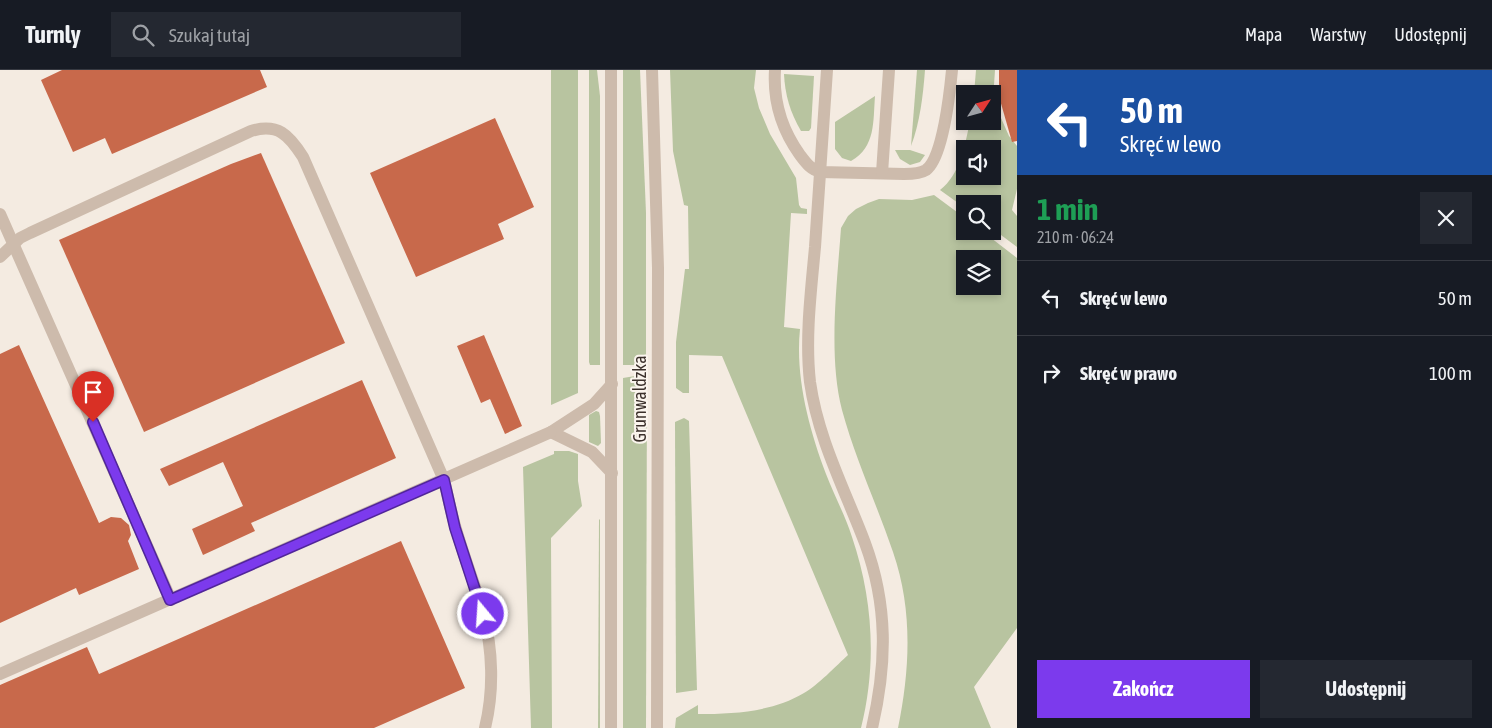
<!DOCTYPE html>
<html lang="pl">
<meta charset="utf-8">
<style>
:root{--surface:#171b24;--page:#242831;--text:#f1f3f6;--muted:#9ea1a6;--line:#363941;--accent:#7c3aed}
body{margin:0;font-family:"Asap Condensed",sans-serif;background:var(--page);color:var(--text);height:100vh;display:flex;flex-direction:column;font-size:19px;white-space:nowrap}
*{box-sizing:border-box;margin:0}
p{font-size:16px;color:var(--muted)}
.icon{flex:none;width:28px;height:28px;fill:none;stroke:currentColor;stroke-width:2;stroke-linecap:round;stroke-linejoin:round}
.map{position:relative;flex:1;overflow:hidden}
.drawer{display:flex;flex-direction:column;background:var(--surface);width:475px}
.drawer>*{flex:none}
.hud{background:#1a4fa0;color:#fff;overflow:hidden}
.needle{width:32px;rotate:54deg}
.fabs{position:absolute;left:956px;top:15px;display:grid;gap:10px}
.fabs a{display:grid;place-items:center;width:45px;height:45px;border-radius:0px;background:var(--surface);box-shadow:0 2px 8px #0003;font-size:25px}
.pin{position:absolute;display:grid;place-items:center;width:42px;height:42px;color:#fff;margin:-51px -21px;border-radius:50% 50% 50% 0;rotate:-45deg;box-shadow:0 0 5px #0007}
.pin .icon{rotate:45deg}
.me{position:absolute;width:55px;margin:-28px;rotate:342deg;stroke-linejoin:round;filter:drop-shadow(0 0 4px #0008)}
.turn{display:flex;align-items:center;gap:18px;height:105px;padding:0 20px;font-size:22px}
.turn .icon{width:65px;height:65px;stroke-width:2.5}
.turn b{display:block;font-size:35px;line-height:42px}
.round{display:grid;place-items:center;flex:none;width:52px;height:52px;border-radius:0px;background:var(--page)}
.headline{display:flex;align-items:center;justify-content:space-between;height:85px;padding:0 20px}
h1{font-size:30px;font-weight:700;line-height:38px;color:#1e9e55}
.button{display:flex;gap:10px;margin-top:auto;padding:10px 20px}
.button a{flex:1;height:58px;border-radius:0px;background:var(--accent);color:#fff;font-size:20px;font-weight:700;line-height:58px;text-align:center}
.button a+a{background:var(--page);color:var(--text)}
ul{padding:0;list-style:none}
li{display:flex;align-items:center;gap:15px;height:75px;padding:0 20px;border-top:1px solid var(--line)}
li div{flex:1}
li b{display:block;font-size:19px}
li em{font-style:normal}
header{display:flex;align-items:center;gap:30px;box-sizing:border-box;height:70px;padding:0 25px;background:var(--surface);border-bottom:1px solid var(--line)}
header strong{font-size:24px}
nav{display:flex;gap:28px;margin-inline-start:auto;font-size:18px}
.search{width:350px;height:45px;background:var(--page);display:flex;align-items:center;gap:12px;box-sizing:border-box;padding:0 18px;border-radius:0px;color:var(--muted);font-size:19px}
main{display:flex;flex:1;min-height:0}
.map>svg:first-child{display:block}
.green{fill:#b8c4a0;fill-rule:evenodd}
.building{fill:#c8694b}
.lines{fill:none;stroke-linecap:round;stroke-linejoin:round}
.minor{stroke:#cdbbac;stroke-width:12}
.route-casing{stroke:#51269a;stroke-width:12}
.route{stroke:#7c3aed;stroke-width:9}
.labels{text-anchor:middle;stroke-width:4;stroke-linejoin:round;paint-order:stroke}
.street-label{font-size:18px;fill:#3b302b;stroke:#fbf5ee}
</style>
<header>
<strong>Turnly</strong>
<div class="search"><svg class="icon" aria-label="search" viewBox="0 0 24 24"><circle cx="10" cy="10" r="6"/><path d="M15 15l6 6"/></svg>Szukaj tutaj</div>
<nav><a>Mapa</a><a>Warstwy</a><a>Udostępnij</a></nav>
</header>
<main>
<div class="map">
<svg width="1017" height="658" viewBox="0 0 1017 658">
<rect width="100%" height="100%" fill="#f4ebe1"/>
<g class="green">
<polygon points="551,0 578,0 578,323 551,335"/>
<polygon points="589,0 597,0 600,26 600,295 590,295 589,292"/>
<polygon points="623,0 640,0 646,143 646,295 623,295"/>
<path d="M 670,0 L 756,0 L 754,18 L 759,38 L 770,64 L 796,108 L 799,135 L 801,138 L 807,139 L 807,144 L 791,143 L 784,257 L 800,259 C 795,307 809,359 826,404 C 834,425 845,445 852,467 C 873,529 877,594 861,658 L 675,658 L 676,648 L 698,635 L 698,644 C 734,644 772,642 804,623 C 817,616 837,595 848,585 L 722,286 L 689,285 L 689,323 L 683,323 L 676,318 L 676,272 L 685,199 L 689,199 L 688,136 L 684,135 L 673,81 Z"/>
<path d="M 917,0 L 925,0 C 923,26 920,52 911,76 Z"/>
<path d="M 976,0 L 995,0 L 994,15 L 997,39 L 1009,66 L 1017,76 L 1017,119 L 1012,140 L 1017,146 L 1017,177 L 993,159 L 992,134 L 965,134 L 965,138 L 940,120 C 960,105 965,75 970,51 L 992,51 L 992,24 L 974,24 ZM 965,79 L 992,79 L 992,106 L 965,106 Z"/>
<path d="M 784,4 L 814,6 L 811,58 L 809,61 L 801,61 C 790,42 785,25 784,4 Z"/>
<path d="M 875,26 C 873,51 876,77 851,91 L 842,88 L 835,79 L 835,52 Z"/>
<polygon points="895,80 910,80 925,85 920,92 910,95 900,89"/>
<path d="M 934,125 L 965,148 L 965,161 L 982,161 L 1017,188 L 1017,558 L 974,617 L 991,658 L 898,658 C 910,599 913,540 893,482 C 877,435 855,388 842,340 C 828,286 837,214 841,158 L 848,146 L 856,139 L 868,133 L 879,129 L 912,130 ZM 965,189 L 992,189 L 992,216 L 965,216 Z"/>
<polygon points="635,306 647,306 646,658 623,658 623,308"/>
<polygon points="596,341 599,342 600,346 601,373 598,376 589,372 589,345"/>
<polygon points="684,348 689,351 697,620 676,623 675,352"/>
<polygon points="554,381 569,381 578,384 578,411 582,436 551,468 552,658 531,658 523,397 554,384"/>
<polygon points="599,449 600,450 600,658 598,658"/>
</g>
<g class="building">
<polygon points="62,0 260,0 267,17 112,84 105,68 73,82 41,10"/>
<polygon points="999,0 1017,0 1017,71 1012,72 1000,30 999,16"/>
<polygon points="495,48 534,137 498,154 504,169 416,207 370,103"/>
<polygon points="261,83 345,273 144,362 59,170 231,94"/>
<polygon points="484,265 522,356 505,364 490,329 481,333 457,276"/>
<polygon points="19,275 99,453 111,447 121,448 129,455 131,465 128,471 139,499 79,525 76,518 0,553 0,284"/>
<polygon points="362,310 396,388 251,453 255,461 203,485 192,459 243,436 223,392 169,416 160,399"/>
<polygon points="401,471 465,618 374,658 0,658 0,615 87,577 99,604"/>
</g>
<g class="lines">
<g class="minor">
<polyline points="611,0 611,658"/>
<polyline points="652,0 658,198 657,658"/>
<path d="M 775,0 C 773,31 782,60 800,85 C 806,93 811,100 821,102 L 904,104 C 911,104 920,104 926,100 C 943,88 950,21 952,0"/>
<path d="M 827,0 C 823,59 819,118 815,177 C 811,221 805,268 810,312 C 818,369 845,420 865,473 C 888,535 887,594 872,658"/>
<polyline points="882,103 889,0"/>
<polyline points="0,144 171,530"/>
<path d="M 0,187 L 20,168 L 30,163 L 251,61 C 278,53 289,65 303,87 L 444,410 C 448,426 451,443 456,459 C 464,487 475,515 483,543 C 493,580 494,621 485,658"/>
<polyline points="612,314 594,334 551,362 592,382 612,403"/>
<polyline points="0,604 551,362"/>
</g>
</g>
<g class="lines">
<g class="route-casing">
<polyline id="route" points="93,352 170,530 444,410 455,458 483,544"/>
</g>
<use href="#route" class="route"/>
</g>
<g class="labels">
<g class="street-label">
<text transform="translate(640 329) rotate(-90)" y="6">Grunwaldzka</text>
</g>
</g>
</svg>
<div class="fabs">
<a><svg class="needle" viewBox="-14 -14 28 28"><path d="M0-13l5 13h-10z" fill="#e53935"/><path d="M0 13l5-13h-10z" fill="#9ea1a6"/></svg></a>
<a><svg class="icon" aria-label="sound" viewBox="0 0 24 24"><path d="M4 9h4l5-4v14l-5-4H4zM17 9q2 3 0 6"/></svg></a>
<a><svg class="icon" aria-label="search" viewBox="0 0 24 24"><circle cx="10" cy="10" r="6"/><path d="M15 15l6 6"/></svg></a>
<a><svg class="icon" aria-label="layers" viewBox="0 0 24 24"><path d="M12 4l9 5-9 5-9-5zM3 14l9 5 9-5"/></svg></a>
</div>
<div class="pin" style="left:93px;top:352px;background:#d93025"><svg class="icon" aria-label="arrive" viewBox="0 0 24 24"><path d="M6 21V4h12l-3 4 3 4H6"/></svg></div>
<svg class="me" style="left:483px;top:544px" viewBox="-20 -20 40 40"><circle r="17" fill="#7c3aed" stroke="#fff" stroke-width="3"/><path d="M0-11L8 9 0 5-8 9z" fill="#fff"/></svg>
</div>
<section class="drawer">
<div class="hud">
<div class="turn"><svg class="icon" aria-label="left" viewBox="0 0 24 24"><path d="M17 20v-9H6M10 6l-5 5 5 5"/></svg><div><b>50 m</b>Skręć w lewo</div></div>
</div>
<div class="headline"><div><h1>1 min</h1><p>210 m · 06:24</p></div><a class="round"><svg class="icon" aria-label="close" viewBox="0 0 24 24"><path d="M6 6l12 12M18 6L6 18"/></svg></a></div>
<ul>
<li><svg class="icon" aria-label="left" viewBox="0 0 24 24"><path d="M17 20v-9H6M10 6l-5 5 5 5"/></svg><div><b>Skręć w lewo</b></div><em>50 m</em></li>
<li><svg class="icon" aria-label="right" viewBox="0 0 24 24"><path d="M7 20v-9h11M14 6l5 5-5 5"/></svg><div><b>Skręć w prawo</b></div><em>100 m</em></li>
</ul>
<div class="button"><a>Zakończ</a><a>Udostępnij</a></div>
</section>
</main>
